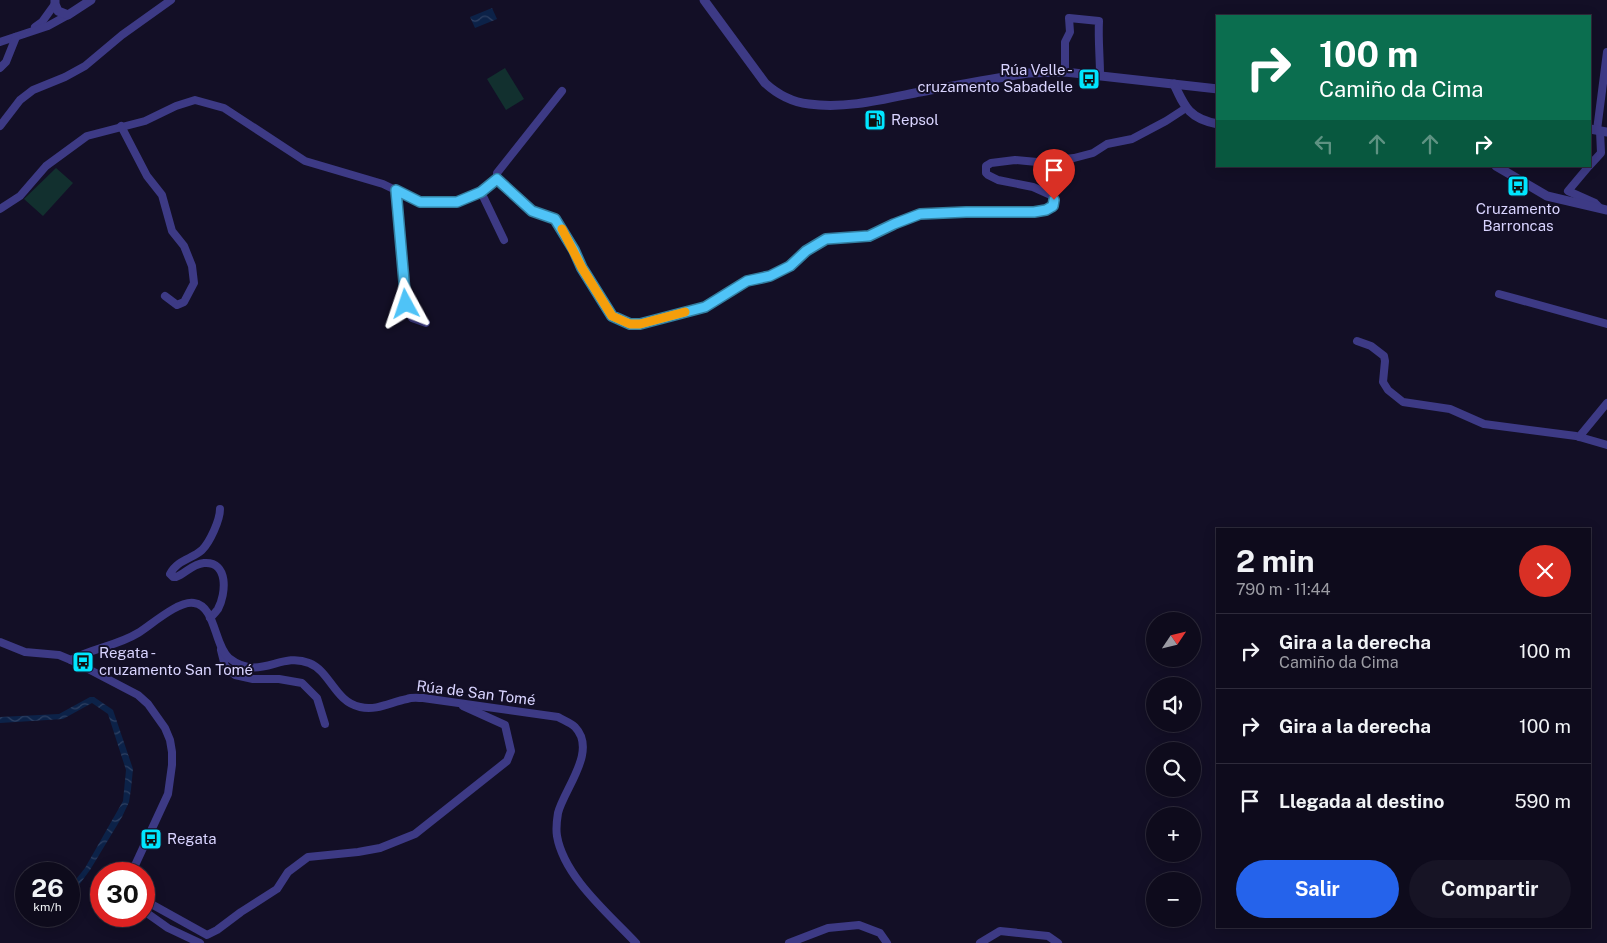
<!DOCTYPE html>
<html lang="es">
<meta charset="utf-8">
<style>
:root{--surface:#0e0b1c;--page:#171425;--text:#f1f3f6;--muted:#9b9ba3;--line:#2e2b3b;--accent:#2563eb}
body{margin:0;font-family:"Public Sans",sans-serif;background:var(--page);color:var(--text);height:100vh;display:flex;flex-direction:column;font-size:19px;white-space:nowrap}
*{box-sizing:border-box;margin:0}
p{font-size:16px;color:var(--muted)}
.icon{flex:none;width:28px;height:28px;fill:none;stroke:currentColor;stroke-width:2;stroke-linecap:round;stroke-linejoin:round}
.map{position:relative;flex:1;overflow:hidden}
.details{position:absolute;left:1216px;top:528px;width:375px;height:400px;display:flex;flex-direction:column;background:var(--surface);border-radius:0px;box-shadow:0 2px 12px #0003,0 0 0 1px var(--line)}
.details>*{flex:none}
.guide{position:absolute;left:1216px;top:15px;width:375px;height:152px;border-radius:0px;box-shadow:0 2px 12px #0003,0 0 0 1px var(--line);background:#0b6e4f;color:#fff;overflow:hidden}
.needle{width:32px;rotate:55deg}
.fabs{position:absolute;left:1146px;top:612px;display:grid;gap:10px}
.fabs a{display:grid;place-items:center;width:55px;height:55px;border-radius:50%;background:var(--surface);box-shadow:0 2px 12px #0003,0 0 0 1px var(--line);font-size:25px}
.speed{position:absolute;left:15px;top:862px;display:flex;gap:10px;font-size:25px;font-weight:700;text-align:center}
.speed>*{display:grid;place-content:center;width:65px;height:65px;border-radius:50%;background:var(--surface);box-shadow:0 2px 12px #0003,0 0 0 1px var(--line);line-height:1}
.speed small{font-size:12px;font-weight:400}
.speed .limit{border:8px solid #d22;background:#fff;color:#111}
.pin{position:absolute;display:grid;place-items:center;width:42px;height:42px;color:#fff;margin:-51px -21px;border-radius:50% 50% 50% 0;rotate:-45deg;box-shadow:0 0 5px #0007}
.pin .icon{rotate:45deg}
.me{position:absolute;width:55px;margin:-28px;rotate:355deg;stroke-linejoin:round;filter:drop-shadow(0 0 4px #0008)}
.turn{display:flex;align-items:center;gap:18px;height:105px;padding:0 20px;font-size:22px}
.turn .icon{width:65px;height:65px;stroke-width:2.5}
.turn b{display:block;font-size:35px;line-height:42px}
.lanes{display:flex;align-items:center;height:48px;padding:0 20px;background:#0003;justify-content:center;gap:25px;direction:ltr}
.lanes .off{opacity:.35}
.round{display:grid;place-items:center;flex:none;width:52px;height:52px;border-radius:26px;background:var(--page)}
.summary{display:flex;align-items:center;justify-content:space-between;height:85px;padding:0 20px}
h1{font-size:30px;font-weight:700;line-height:38px}
.button{display:flex;gap:10px;margin-top:auto;padding:10px 20px}
.button a{flex:1;height:58px;border-radius:30px;background:var(--accent);color:#fff;font-size:20px;font-weight:700;line-height:58px;text-align:center}
.button a+a{background:var(--page);color:var(--text)}
ul{padding:0;list-style:none}
li{display:flex;align-items:center;gap:15px;height:75px;padding:0 20px;border-top:1px solid var(--line)}
li div{flex:1}
li b{display:block;font-size:19px}
li em{font-style:normal}
.map>svg:first-child{display:block}
.green{fill:#12302f}
.water{fill:url(#water-waves)}
.lines{fill:none;stroke-linecap:round;stroke-linejoin:round}
.minor{stroke:#3d3a85;stroke-width:8}
.tertiary{stroke:#3d3a85;stroke-width:9}
.route-casing{stroke:#337fa1;stroke-width:12}
.route{stroke:#4fc3f7;stroke-width:9}
.slow{stroke:#f59e0b;stroke-width:9}
.labels{text-anchor:middle;stroke-width:4;stroke-linejoin:round;paint-order:stroke}
.poi-label{font-size:15px;fill:#d9d4ff;stroke:#130f26;text-anchor:start}
.street-label{font-size:15px;fill:#d9d4ff;stroke:#130f26}
</style>
<div class="map">
<svg width="1607" height="943" viewBox="0 0 1607 943">
<defs>
<pattern id="water-waves" width="16" height="10" patternUnits="userSpaceOnUse" patternTransform="scale(1.25)"><rect width="16" height="10" fill="#0c2248"/><path d="M0 5q4-4 8 0t8 0" fill="none" stroke="#2f4163"/></pattern>
</defs>
<rect width="100%" height="100%" fill="#130f26"/>
<g class="green">
<polygon points="505,68 524,99 506,110 487,79"/>
<polygon points="56,168 73,183 43,216 24,199"/>
</g>
<g class="water">
<polygon points="492,8 497,19 475,28 470,17"/>
<polygon points="90,697 94,697 113,710 133,769 131,789 129,802 122,817 90,870 71,896 69,897 69,888 85,868 123,801 126,770 108,714 92,703 63,719 0,723 0,717 59,714"/>
</g>
<g class="lines">
<g class="minor">
<polyline points="35,27 42,22 55,4"/>
<polyline points="0,42 48,26 68,15"/>
<polyline points="0,68 6,62 16,37"/>
<path d="M 1065,72 L 1065,42 L 1070,32 L 1069,18 L 1099,21 C 1098,40 1100,57 1100,75"/>
<polyline points="0,126 20,100 33,90 65,77 85,66 122,35 171,0"/>
<polyline points="121,126 147,176 162,195 172,231 184,246 192,266 194,283 184,302 177,305 165,296"/>
<polyline points="1597,130 1607,52"/>
<polyline points="1590,165 1601,153 1600,131"/>
<polyline points="1589,166 1568,191 1595,203 1600,208"/>
<polyline points="497,179 532,211 555,219 574,250 582,268 612,316 630,324 640,324 705,307 747,281 769,276 790,265 806,251 826,239 869,235 894,224 920,215 966,212 1034,212 1046,210 1054,204 1053,196 1033,187 998,180 988,175 986,173 986,166 991,163 1015,160 1037,162 1074,158 1093,153 1107,144 1132,139 1166,121 1186,108"/>
<polyline points="396,190 406,304 412,318 426,323"/>
<polyline points="481,192 504,240"/>
<polyline points="0,209 20,196 46,166 87,136 145,121 176,106 195,100 224,108 305,161 383,184 420,202 457,202 481,192 497,179 497,173 562,91"/>
<polyline points="1499,294 1607,324"/>
<polyline points="1357,341 1371,346 1384,356 1385,361 1383,382 1388,390 1403,402 1450,409 1484,424 1576,436 1607,445"/>
<polyline points="1579,437 1607,403"/>
<path d="M 210,618 C 213,615 216,612 218,609 C 226,594 229,561 204,563 C 192,564 185,574 176,577 L 173,577 L 170,574 C 177,560 192,559 202,550 C 210,542 220,520 220,509"/>
<polyline points="0,642 25,652 59,655 71,660 138,695 148,704 165,728 170,740 172,752 172,765 168,794 131,874"/>
<polyline points="221,650 225,666 235,675 253,679 279,679 302,683 317,698 325,724"/>
<path d="M 71,660 C 92,648 117,646 138,633 C 151,625 179,600 194,603 C 216,606 214,646 229,658 C 260,682 280,651 309,663 C 330,671 335,702 360,707 C 377,711 391,702 407,699 C 412,697 418,698 423,698 L 558,717 C 563,720 571,723 575,727 C 598,751 564,789 558,813 C 557,819 556,830 557,836 C 564,877 609,914 636,943"/>
<polyline points="144,900 207,935 217,930 241,912 277,889 288,872 308,857 358,852 380,848 415,834 507,761 511,751 505,725 463,706"/>
<polyline points="144,911 168,928 200,943"/>
<polyline points="789,943 828,928 859,925 880,933 887,943"/>
<polyline points="980,943 1000,931 1048,936 1058,943"/>
</g>
<g class="tertiary">
<polyline points="55,0 55,4 58,11 68,15 91,0"/>
<path d="M 704,0 L 765,83 C 778,95 791,102 809,104 C 844,109 881,100 915,93 C 953,86 990,79 1028,73 L 1065,72 L 1218,89"/>
<path d="M 1174,84 C 1185,108 1190,119 1218,124"/>
<polyline points="1590,129 1607,132"/>
<polyline points="1496,166 1547,196 1607,210"/>
</g>
</g>
<g class="lines">
<g class="route-casing">
<polyline id="route" points="406,304 396,190 420,202 457,202 481,192 497,179 532,211 555,219 574,250 582,268 612,316 630,324 640,324 705,307 747,281 770,276 790,266 806,251 826,239 869,236 894,224 920,214 966,212 1034,212 1046,210 1053,206 1054,200"/>
</g>
<use href="#route" class="route"/>
<polyline class="slow" points="562,229 582,268 612,316 630,324 640,324 685,312"/>
</g>
<defs>
<g id="bus-square" transform="scale(1.125)"><rect x="-9" y="-9" width="18" height="18" rx="4" fill="#00e5ff" stroke="#130f26"/><path d="M-5-6H5V4H4V6H2V4H-2V6H-4V4H-5ZM-3.5-4V0h7V-4ZM-3.5 1.2v1.5H-2V1.2ZM2 1.2v1.5H3.5V1.2Z" fill="#111"/></g>
<g id="fuel-square" transform="scale(1.125)"><rect x="-9" y="-9" width="18" height="18" rx="4" fill="#00e5ff" stroke="#130f26"/><path d="M-5.5-6h7V0h2V4h1.3V-2.5L3-4.5l.8-.8L6-3V5H2.5V1h-1V6h-7ZM-4.2-4.7v3.2H.2V-4.7Z" fill="#111"/></g>
</defs>
<g fill-rule="evenodd">
<use href="#bus-square" x="1089" y="79"/>
<use href="#fuel-square" x="875" y="120"/>
<use href="#bus-square" x="1518" y="186"/>
<use href="#bus-square" x="83" y="662"/>
<use href="#bus-square" x="151" y="839"/>
</g>
<g class="labels">
<g class="poi-label">
<text x="1073" y="75" text-anchor="end">Rúa Velle -<tspan x="1073" dy="17">cruzamento Sabadelle</tspan></text>
<text x="891" y="125">Repsol</text>
<text x="1518" y="214" text-anchor="middle">Cruzamento<tspan x="1518" dy="17">Barroncas</tspan></text>
<text x="99" y="658">Regata -<tspan x="99" dy="17">cruzamento San Tomé</tspan></text>
<text x="167" y="844">Regata</text>
</g>
<g class="street-label">
<text transform="translate(476 693) rotate(7)" y="5">Rúa de San Tomé</text>
</g>
</g>
</svg>
<div class="fabs">
<a><svg class="needle" viewBox="-14 -14 28 28"><path d="M0-13l5 13h-10z" fill="#e53935"/><path d="M0 13l5-13h-10z" fill="#9b9ba3"/></svg></a>
<a><svg class="icon" aria-label="sound" viewBox="0 0 24 24"><path d="M4 9h4l5-4v14l-5-4H4zM17 9q2 3 0 6"/></svg></a>
<a><svg class="icon" aria-label="search" viewBox="0 0 24 24"><circle cx="10" cy="10" r="6"/><path d="M15 15l6 6"/></svg></a>
<a>+</a>
<a>−</a>
</div>
<div class="speed"><div>26<small>km/h</small></div><div class="limit">30</div></div>
<div class="pin" style="left:1054px;top:200px;background:#d93025"><svg class="icon" aria-label="arrive" viewBox="0 0 24 24"><path d="M6 21V4h12l-3 4 3 4H6"/></svg></div>
<svg class="me" style="left:406px;top:304px" viewBox="-20 -20 40 40"><path d="M0-17L14 15 0 8-14 15z" fill="#4fc3f7" stroke="#fff" stroke-width="4"/></svg>
<div class="guide">
<div class="turn"><svg class="icon" aria-label="right" viewBox="0 0 24 24"><path d="M7 20v-9h11M14 6l5 5-5 5"/></svg><div><b>100 m</b>Camiño da Cima</div></div>
<div class="lanes"><svg class="icon off" aria-label="left" viewBox="0 0 24 24"><path d="M17 20v-9H6M10 6l-5 5 5 5"/></svg><svg class="icon off" aria-label="ahead" viewBox="0 0 24 24"><path d="M12 20V5M6 11l6-6 6 6"/></svg><svg class="icon off" aria-label="ahead" viewBox="0 0 24 24"><path d="M12 20V5M6 11l6-6 6 6"/></svg><svg class="icon" aria-label="right" viewBox="0 0 24 24"><path d="M7 20v-9h11M14 6l5 5-5 5"/></svg></div>
</div>
<section class="details">
<div class="summary"><div><h1>2 min</h1><p>790 m · 11:44</p></div><a class="round" style="background:#d93025;color:#fff"><svg class="icon" aria-label="close" viewBox="0 0 24 24"><path d="M6 6l12 12M18 6L6 18"/></svg></a></div>
<ul>
<li><svg class="icon" aria-label="right" viewBox="0 0 24 24"><path d="M7 20v-9h11M14 6l5 5-5 5"/></svg><div><b>Gira a la derecha</b><p>Camiño da Cima</p></div><em>100 m</em></li>
<li><svg class="icon" aria-label="right" viewBox="0 0 24 24"><path d="M7 20v-9h11M14 6l5 5-5 5"/></svg><div><b>Gira a la derecha</b></div><em>100 m</em></li>
<li><svg class="icon" aria-label="arrive" viewBox="0 0 24 24"><path d="M6 21V4h12l-3 4 3 4H6"/></svg><div><b>Llegada al destino</b></div><em>590 m</em></li>
</ul>
<div class="button"><a>Salir</a><a>Compartir</a></div>
</section>
</div>
